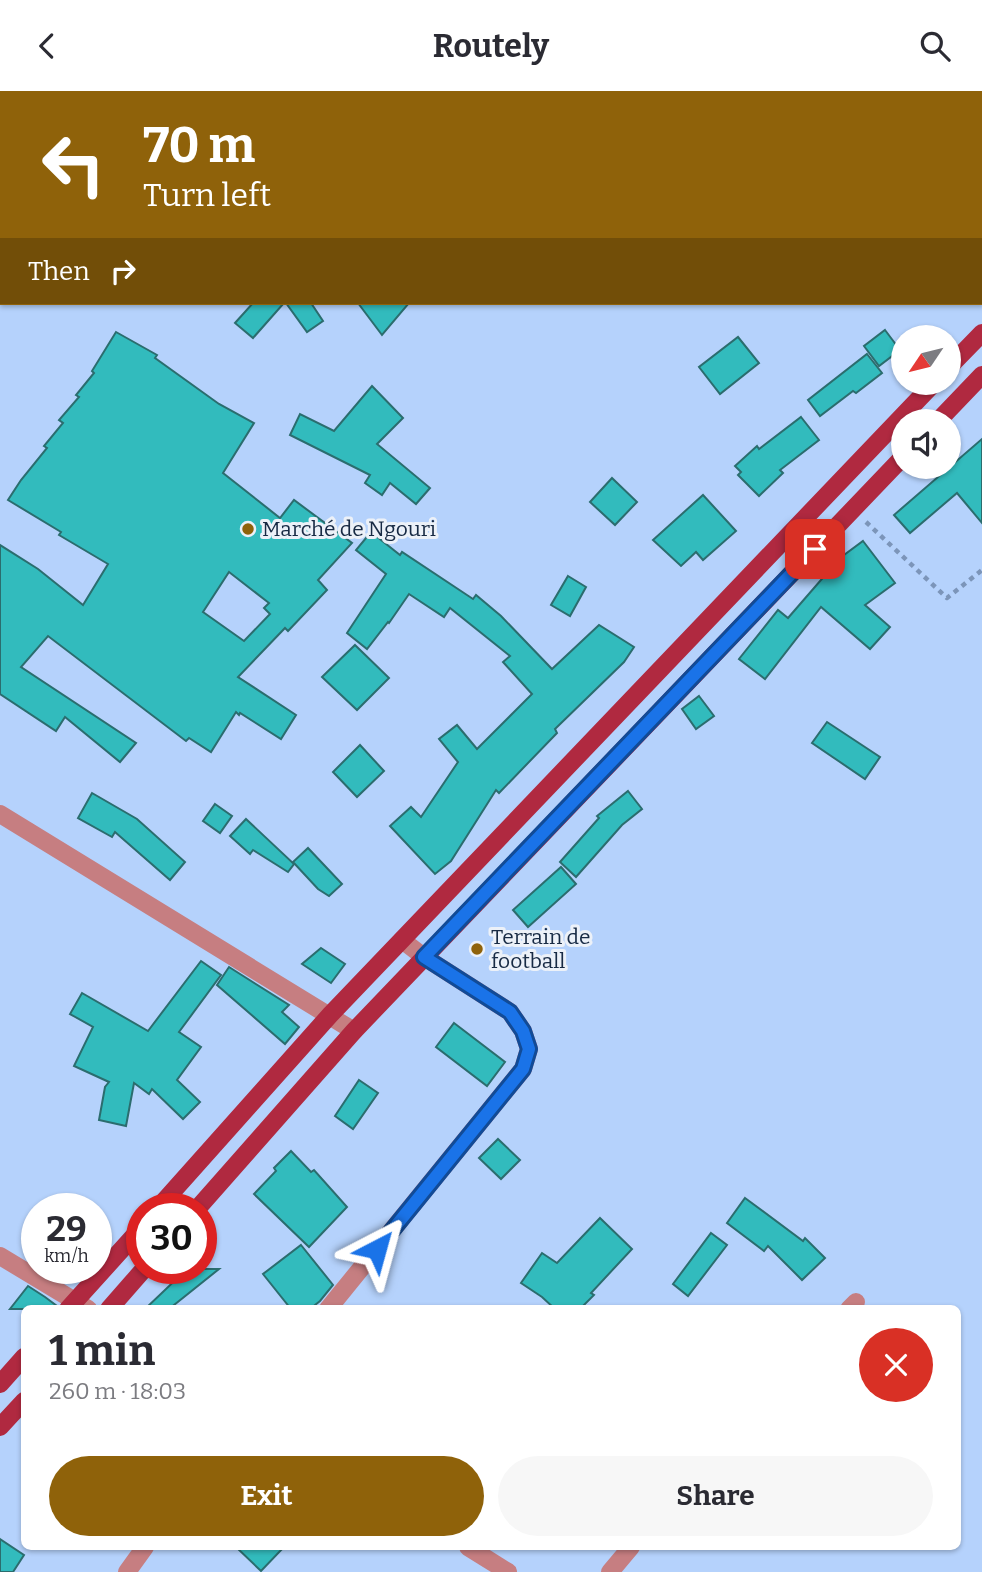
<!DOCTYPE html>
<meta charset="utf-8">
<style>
:root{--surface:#fff;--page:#f7f7f7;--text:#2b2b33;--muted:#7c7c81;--accent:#8f620a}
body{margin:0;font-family:Bitter,serif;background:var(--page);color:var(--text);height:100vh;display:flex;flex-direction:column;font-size:26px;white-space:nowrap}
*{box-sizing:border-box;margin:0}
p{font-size:23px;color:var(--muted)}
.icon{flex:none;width:38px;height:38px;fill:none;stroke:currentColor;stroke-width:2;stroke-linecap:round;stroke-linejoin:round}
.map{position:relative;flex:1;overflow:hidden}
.panel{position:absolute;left:21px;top:1214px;width:940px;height:245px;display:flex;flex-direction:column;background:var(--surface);border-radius:10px;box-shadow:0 2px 5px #0004}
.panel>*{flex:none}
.banner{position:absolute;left:0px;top:0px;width:984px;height:214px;box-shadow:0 2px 5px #0004;background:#8f620a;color:#fff;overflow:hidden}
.needle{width:46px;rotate:235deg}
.controls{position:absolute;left:891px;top:234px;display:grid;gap:14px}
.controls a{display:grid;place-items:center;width:70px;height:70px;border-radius:50%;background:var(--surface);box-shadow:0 2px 5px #0004;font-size:35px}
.speed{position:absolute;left:21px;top:1102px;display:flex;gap:14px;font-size:35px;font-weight:700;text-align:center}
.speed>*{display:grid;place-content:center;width:91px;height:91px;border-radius:50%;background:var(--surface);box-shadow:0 2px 5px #0004;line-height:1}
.speed small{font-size:18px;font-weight:400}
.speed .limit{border:10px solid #d22;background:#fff;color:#111}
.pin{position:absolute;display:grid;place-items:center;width:60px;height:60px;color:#fff;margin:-30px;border-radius:14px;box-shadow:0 4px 10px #0006}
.me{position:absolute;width:77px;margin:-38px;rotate:39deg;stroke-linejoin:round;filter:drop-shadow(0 0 5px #0008)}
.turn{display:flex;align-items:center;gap:24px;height:147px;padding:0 28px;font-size:32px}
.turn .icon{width:91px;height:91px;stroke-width:2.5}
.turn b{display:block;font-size:49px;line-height:60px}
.then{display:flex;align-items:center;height:66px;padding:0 28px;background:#0003;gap:14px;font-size:26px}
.round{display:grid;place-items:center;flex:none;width:74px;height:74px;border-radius:37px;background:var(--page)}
.overview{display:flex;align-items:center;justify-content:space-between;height:119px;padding:0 28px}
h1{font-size:42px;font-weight:700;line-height:52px}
.button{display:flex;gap:14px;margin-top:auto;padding:14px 28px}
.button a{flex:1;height:80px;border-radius:42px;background:var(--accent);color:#fff;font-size:28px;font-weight:700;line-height:80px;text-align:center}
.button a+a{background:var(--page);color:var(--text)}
header{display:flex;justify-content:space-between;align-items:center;height:91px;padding:0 28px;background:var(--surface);font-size:32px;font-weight:700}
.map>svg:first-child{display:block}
.building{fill:#32bbbd;stroke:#2b6d6e;stroke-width:2;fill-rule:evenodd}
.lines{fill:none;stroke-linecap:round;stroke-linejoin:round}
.path{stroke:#7c95b9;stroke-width:4.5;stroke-dasharray:5 5;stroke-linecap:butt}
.minor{stroke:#c67e81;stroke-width:18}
.major{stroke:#b02940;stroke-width:18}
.route-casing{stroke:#114b97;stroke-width:18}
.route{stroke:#1a73e8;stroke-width:12}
.poi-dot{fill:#8f620a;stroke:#ecf1f8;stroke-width:2.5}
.labels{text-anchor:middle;stroke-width:6;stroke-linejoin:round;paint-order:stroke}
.poi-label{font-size:21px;fill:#172a44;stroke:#ecf1f8;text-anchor:start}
</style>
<header><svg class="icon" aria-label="back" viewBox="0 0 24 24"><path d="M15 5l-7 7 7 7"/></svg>Routely<svg class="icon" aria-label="search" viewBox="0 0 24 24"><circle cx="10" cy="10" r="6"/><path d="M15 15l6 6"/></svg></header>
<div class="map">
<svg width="982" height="1481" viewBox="0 0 982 1481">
<rect width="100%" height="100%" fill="#b5d2fc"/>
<g class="building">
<polygon points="253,212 284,212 253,247 235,232"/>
<polygon points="286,212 311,212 323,230 307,241"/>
<polygon points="358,212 409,212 382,244"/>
<polygon points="885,239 900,259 879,275 864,255"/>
<path d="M 116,241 L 157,264 L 155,267 L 219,313 L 254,332 L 223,382 L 280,427 L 294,409 L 352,452 L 318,489 L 327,499 L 288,540 L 285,537 L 238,586 L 296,624 L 281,648 L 240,622 L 239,624 L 236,621 L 211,661 L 189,647 L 186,650 L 48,545 L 21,576 L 136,652 L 120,671 L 65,626 L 56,640 L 0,603 L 0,454 L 38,478 L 83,514 L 108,473 L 59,444 L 61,441 L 8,409 L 21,389 L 47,357 L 44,355 L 63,332 L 59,329 L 79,306 L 76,304 L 94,282 L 92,280 ZM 229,481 L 269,512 L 264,517 L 270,523 L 244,550 L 203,521 Z"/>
<polygon points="738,246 759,272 720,303 699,276"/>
<polygon points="867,263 882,282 856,302 853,300 820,325 808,309"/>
<polygon points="372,295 403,327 377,353 430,397 416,413 390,392 382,404 365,392 370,384 290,344 300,323 334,340"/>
<polygon points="801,326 819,349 780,379 783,382 759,405 738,384 741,381 735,375 757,355 759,358"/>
<polygon points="982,348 982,432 957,402 910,442 894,424"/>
<polygon points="612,387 637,411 615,434 590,411"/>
<polygon points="703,404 736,440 703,469 696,461 681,475 653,449"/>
<polygon points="371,441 400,464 402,461 473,508 476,504 501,525 552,578 599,534 634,556 624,571 555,638 557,642 499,702 496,699 451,770 435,783 390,735 411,716 421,726 458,671 439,648 457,634 477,658 532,603 503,571 510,565 450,517 444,526 409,503 389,532 388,531 367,558 347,542 386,483 356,459"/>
<polygon points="863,450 895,492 865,514 890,536 870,558 821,516 765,588 739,568 778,519 788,527 840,467"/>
<polygon points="568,485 586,496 570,525 551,514"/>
<polygon points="355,554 389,587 357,619 322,586"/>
<polygon points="699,605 714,625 696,638 682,618"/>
<polygon points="827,631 880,666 865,688 812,652"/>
<polygon points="360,654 384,680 357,706 333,681"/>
<polygon points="628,700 642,718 622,734 576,786 560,771 599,727 597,725"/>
<polygon points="92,702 137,728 185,771 170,789 115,741 112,746 78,727"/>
<polygon points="215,713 232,725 220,742 203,730"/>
<polygon points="246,728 294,773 288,781 253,759 250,763 230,745"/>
<polygon points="308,757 342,793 329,805 318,798 293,771"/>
<polygon points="561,776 576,793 528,836 513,819"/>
<polygon points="321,857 345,873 331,892 302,873"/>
<polygon points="201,870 221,884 179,941 201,956 177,989 200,1011 183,1028 152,998 149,1003 134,992 126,1035 99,1029 105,996 109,991 74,975 93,936 70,923 82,902 148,940"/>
<polygon points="229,876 289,914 282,921 299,936 285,953 217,894"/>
<polygon points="454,932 505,971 487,995 436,956"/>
<polygon points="359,989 378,1002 353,1038 335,1025"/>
<polygon points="498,1048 520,1069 501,1088 479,1067"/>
<polygon points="291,1060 311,1081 314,1079 347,1116 309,1156 254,1103 276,1080 274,1077"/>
<polygon points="745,1107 803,1150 805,1147 825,1167 802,1189 768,1155 764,1160 727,1132"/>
<polygon points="600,1127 632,1158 591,1202 594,1204 580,1218 555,1218 542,1206 521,1192 542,1162 557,1172"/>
<polygon points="711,1142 727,1154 688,1205 673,1193"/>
<polygon points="301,1154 333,1194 320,1210 310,1218 291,1218 263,1183"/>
<polygon points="187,1178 219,1178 169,1218 145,1218"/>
<polygon points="28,1195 45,1206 57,1215 57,1218 10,1218"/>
<polygon points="0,1448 24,1464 13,1481 0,1481"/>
<polygon points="236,1456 284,1456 261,1480"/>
</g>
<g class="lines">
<polyline class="path" points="866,431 947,507 982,479"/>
<g class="minor">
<polyline points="445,2 446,0"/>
<polyline points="775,2 777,0"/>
<polyline points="0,723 354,940"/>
<polyline points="0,1165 88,1218"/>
<polyline points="328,1218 523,978 529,958 523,940 510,921 424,866 402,849"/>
<polyline points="849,1218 856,1211"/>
<polyline points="468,1456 508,1481"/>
<polyline points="127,1481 145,1456"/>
<polyline points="610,1481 631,1456"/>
</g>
<g class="major">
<polyline points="948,277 982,242"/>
<polyline points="937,331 982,284"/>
<polyline points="157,1118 330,924 934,292"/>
<polyline points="197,1118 354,940 903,366"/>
<polyline points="68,1218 142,1136"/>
<polyline points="109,1218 144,1178"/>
<polyline points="0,1293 24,1266"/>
<polyline points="0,1336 24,1310"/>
</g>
</g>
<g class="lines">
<g class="route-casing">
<polyline id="route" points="377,1158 523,978 529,958 523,940 510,921 424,866 815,458"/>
</g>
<use href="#route" class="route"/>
</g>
<g class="poi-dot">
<circle cx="248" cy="438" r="7"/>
<circle cx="477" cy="858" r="7"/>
</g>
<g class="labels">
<g class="poi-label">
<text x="262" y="445">Marché de Ngouri</text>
<text x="491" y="853">Terrain de<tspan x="491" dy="24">football</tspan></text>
</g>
</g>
</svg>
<div class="controls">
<a><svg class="needle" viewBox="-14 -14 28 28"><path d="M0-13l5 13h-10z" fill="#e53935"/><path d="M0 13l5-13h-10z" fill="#7c7c81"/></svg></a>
<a><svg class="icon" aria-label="sound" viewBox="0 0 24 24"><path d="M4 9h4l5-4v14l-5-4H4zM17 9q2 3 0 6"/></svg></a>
</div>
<div class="speed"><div>29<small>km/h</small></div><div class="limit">30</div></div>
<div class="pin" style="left:815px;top:458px;background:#d93025"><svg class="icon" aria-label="arrive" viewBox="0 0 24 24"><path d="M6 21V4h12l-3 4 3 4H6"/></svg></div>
<svg class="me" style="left:377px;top:1158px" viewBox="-20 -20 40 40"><path d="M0-17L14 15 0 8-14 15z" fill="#1a73e8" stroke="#fff" stroke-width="4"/></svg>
<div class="banner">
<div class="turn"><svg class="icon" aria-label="left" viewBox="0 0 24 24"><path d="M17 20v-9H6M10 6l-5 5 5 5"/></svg><div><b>70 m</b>Turn left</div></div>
<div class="then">Then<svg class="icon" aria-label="right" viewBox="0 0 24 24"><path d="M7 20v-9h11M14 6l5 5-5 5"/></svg></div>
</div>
<section class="panel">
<div class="overview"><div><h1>1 min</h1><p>260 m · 18:03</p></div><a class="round" style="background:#d93025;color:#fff"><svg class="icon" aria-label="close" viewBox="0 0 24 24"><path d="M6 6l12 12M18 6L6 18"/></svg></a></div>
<div class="button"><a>Exit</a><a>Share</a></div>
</section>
</div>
